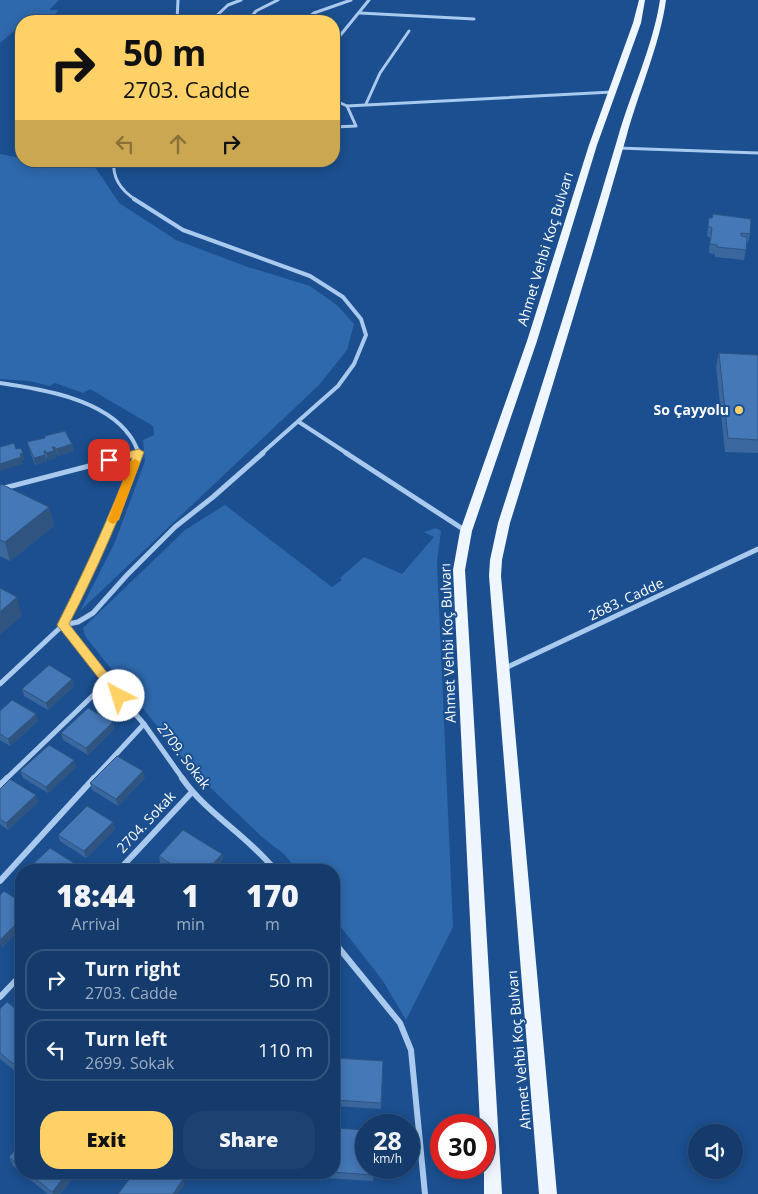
<!DOCTYPE html>
<meta charset="utf-8">
<style>
:root{--surface:#143b6b;--page:#1d4271;--text:#f1f3f6;--muted:#9dadc1;--line:#33557e;--accent:#ffd166}
body{margin:0;font-family:"Open Sans",sans-serif;background:var(--page);color:var(--text);height:100vh;display:flex;flex-direction:column;font-size:19px;white-space:nowrap}
*{box-sizing:border-box;margin:0}
p{font-size:16px;color:var(--muted)}
.icon{flex:none;width:28px;height:28px;fill:none;stroke:currentColor;stroke-width:2;stroke-linecap:round;stroke-linejoin:round}
.map{position:relative;flex:1;overflow:hidden}
.drawer{position:absolute;left:15px;top:864px;width:325px;height:315px;display:flex;flex-direction:column;background:var(--surface);border-radius:20px;box-shadow:0 2px 12px #0003,0 0 0 1px var(--line)}
.drawer>*{flex:none}
.top-card{position:absolute;left:15px;top:15px;width:325px;height:152px;border-radius:20px;box-shadow:0 2px 12px #0003,0 0 0 1px var(--line);background:#ffd166;color:#111;overflow:hidden}
.fabs{position:absolute;left:688px;top:1124px;display:grid;gap:10px}
.fabs a{display:grid;place-items:center;width:55px;height:55px;border-radius:50%;background:var(--surface);box-shadow:0 2px 12px #0003,0 0 0 1px var(--line);font-size:25px}
.speed{position:absolute;left:355px;top:1114px;display:flex;gap:10px;font-size:25px;font-weight:700;text-align:center}
.speed>*{display:grid;place-content:center;width:65px;height:65px;border-radius:50%;background:var(--surface);box-shadow:0 2px 12px #0003,0 0 0 1px var(--line);line-height:1}
.speed small{font-size:12px;font-weight:400}
.speed .limit{border:8px solid #d22;background:#fff;color:#111}
.pin{position:absolute;display:grid;place-items:center;width:42px;height:42px;color:#fff;margin:-21px;border-radius:10px;box-shadow:0 2px 8px #0006}
.me{position:absolute;width:55px;margin:-28px;rotate:320deg;stroke-linejoin:round;filter:drop-shadow(0 0 4px #0008)}
.turn{display:flex;align-items:center;gap:18px;height:105px;padding:0 25px;font-size:22px}
.turn .icon{width:65px;height:65px;stroke-width:2.5}
.turn b{display:block;font-size:35px;line-height:42px}
.lanes{display:flex;align-items:center;height:48px;padding:0 25px;background:#0003;justify-content:center;gap:25px;direction:ltr}
.lanes .off{opacity:.35}
.eta{display:flex;justify-content:space-evenly;align-items:center;height:85px;text-align:center}
.eta b{font-size:30px;font-weight:800;line-height:35px}
.primary-button{display:flex;gap:10px;margin-top:auto;padding:10px 25px}
.primary-button a{flex:1;height:58px;border-radius:20px;background:var(--accent);color:#111;font-size:20px;font-weight:800;line-height:58px;text-align:center}
.primary-button a+a{background:var(--page);color:var(--text)}
ul{padding:0;list-style:none}
li{display:flex;align-items:center;gap:15px;height:62px;margin:0 10px 8px;padding:0 15px;border:2px solid var(--line);border-radius:20px}
li div{flex:1}
li b{display:block;font-size:19px}
li em{font-style:normal}
.map>svg:first-child{display:block}
.green{fill:#2e69ad}
.lines{fill:none;stroke-linecap:round;stroke-linejoin:round}
.minor-far3{stroke:#a9c9ee;stroke-width:3}
.minor-far2{stroke:#a9c9ee;stroke-width:4}
.minor-far1{stroke:#a9c9ee;stroke-width:5}
.minor{stroke:#a9c9ee;stroke-width:6}
.primary{fill:#f0f6ff;fill-rule:evenodd}
.wall{fill:#3a679d}
.shaded-wall{fill:#305480}
.building{fill:#4478b7;stroke:#305480}
.route{fill:#ffd166;stroke:#a68842}
.slow{fill:#f59e0b}
.poi-dot{fill:#ffd166;stroke:#1b4f8f;stroke-width:2}
.labels{text-anchor:middle;stroke-width:4;stroke-linejoin:round;paint-order:stroke}
.street-label{font-size:14px;fill:#fff;stroke:#1b4f8f}
.poi-label{font-size:14px;font-weight:bold;fill:#fff;stroke:#1b4f8f;text-anchor:end}
</style>
<div class="map">
<svg width="758" height="1194" viewBox="0 0 758 1194">
<rect width="100%" height="100%" fill="#1b4f8f"/>
<g class="green">
<polygon points="0,0 59,0 49,10 58,10 51,21 21,21 21,25 0,43"/>
<polygon points="0,154 21,158 21,161 91,161 119,203 176,240 248,267 310,286 338,306 354,324 347,350 319,385 80,611 115,542 145,461 143,440 154,435 153,426 90,389 83,393 55,383 50,386 29,381 0,379"/>
<polygon points="225,505 332,587 342,580 340,578 364,557 402,574 434,537 424,532 436,528 441,531 437,562 453,927 406,1020 383,981 334,918 334,870 297,870 285,855 262,837 193,771 85,636 83,628 185,530"/>
</g>
<g class="lines">
<g class="minor-far3">
<polyline points="360,13 474,19"/>
<polyline points="177,21 178,0"/>
<polyline points="211,21 228,5 241,0"/>
<polyline points="248,21 256,11 278,0"/>
<polyline points="304,21 314,13 351,0"/>
<polyline points="334,43 369,0"/>
<polyline points="334,100 347,106 356,126 334,127"/>
<polyline points="366,104 380,73 409,31"/>
<polyline points="347,106 612,92"/>
<polyline points="618,148 758,153"/>
<path d="M 114,161 C 112,178 122,191 136,200"/>
</g>
<g class="minor-far2">
<polyline points="134,199 183,230 310,276 343,297 361,319 366,335 354,364 338,386 261,454"/>
<path d="M 0,383 C 42,389 104,399 130,436 C 134,441 136,447 139,453"/>
<polyline points="299,422 348,454"/>
<polyline points="134,454 139,453"/>
</g>
<g class="minor-far1">
<polyline points="346,453 466,531"/>
<polyline points="0,489 139,453"/>
<polyline points="503,669 758,549"/>
<polyline points="0,684 63,625 115,517 139,453"/>
<polyline points="6,779 107,682"/>
<polyline points="93,779 144,724"/>
<polyline points="183,779 144,724 107,682 63,625 78,622 93,613 127,575 175,527 213,497 263,453"/>
</g>
<g class="minor">
<path d="M 182,778 C 207,814 248,836 275,870"/>
<polyline points="0,785 7,778"/>
<polyline points="119,870 192,792"/>
<polyline points="0,881 94,778"/>
<polyline points="334,942 400,1023 411,1050 425,1194"/>
<polyline points="0,997 21,975"/>
</g>
<g class="primary">
<polygon points="639,0 645,0 641,23 597,145 537,341 472,531 465,570 502,1194 484,1194 484,1125 480,1125 453,570 460,531 527,341 589,145 633,23"/>
<path d="M 660,0 L 666,0 C 660,45 638,93 626,138 C 589,267 550,395 510,523 L 502,560 L 501,576 L 557,1194 L 539,1194 L 489,576 L 490,560 L 498,523 C 539,395 580,266 618,137 C 631,92 653,46 660,0 Z"/>
</g>
</g>
<g class="wall">
<polygon points="709,218 750,234 748,243 747,243 744,260 715,257 715,254 709,253 710,238 707,236"/>
<polygon points="719,353 758,355 758,453 725,452 716,366"/>
<polygon points="27,442 72,444 74,451 58,456 57,454 55,454 56,458 48,460 48,458 46,458 47,461 35,465 29,449"/>
<polygon points="0,485 49,507 54,526 10,561 0,556"/>
<polygon points="72,679 74,686 48,710 24,696 22,689"/>
<polygon points="0,711 36,714 38,721 10,746 0,740"/>
<polygon points="113,722 114,729 88,755 63,740 61,733"/>
<polygon points="76,767 48,793 23,778 20,771"/>
<polygon points="145,778 118,806 92,790 90,783"/>
<polygon points="0,789 36,795 38,802 8,830 0,824"/>
<polygon points="113,822 115,829 86,858 60,841 58,835"/>
<polygon points="222,854 223,860 214,870 171,870 160,863 159,856"/>
<polygon points="0,1009 21,1013 21,1071 19,1074 0,1059"/>
<polygon points="383,1067 381,1109 334,1106 334,1087"/>
<polygon points="21,1143 21,1172 78,1172 60,1194 48,1194 13,1166 9,1157"/>
<polygon points="374,1168 373,1181 324,1178 323,1172 334,1172"/>
</g>
<g class="shaded-wall">
<polygon points="72,444 74,451 58,456 56,449"/>
<polygon points="52,447 55,447 57,454 55,454 56,458 48,460 46,453"/>
<polygon points="23,453 25,460 22,460 23,464 0,471 0,464 20,454"/>
<polygon points="45,455 47,461 35,465 34,458"/>
<polygon points="49,507 54,526 10,561 5,542"/>
<polygon points="17,597 22,616 0,635 0,612"/>
<polygon points="72,679 74,686 48,710 46,703"/>
<polygon points="36,714 38,721 10,746 8,739"/>
<polygon points="113,722 114,729 88,755 86,748"/>
<polygon points="74,760 76,767 48,793 46,787"/>
<polygon points="143,771 145,778 118,806 116,799"/>
<polygon points="36,795 38,802 8,830 6,823"/>
<polygon points="113,822 115,829 86,858 84,851"/>
<polygon points="222,854 223,860 214,870 207,870"/>
<polygon points="77,865 78,870 71,870"/>
<polygon points="21,919 21,928 2,948 0,943 0,940"/>
<polygon points="336,993 336,999 334,1002 334,995"/>
<polygon points="21,1058 21,1071 19,1074 15,1065"/>
<polygon points="68,1172 78,1172 60,1194 53,1194 52,1192"/>
<polygon points="183,1179 185,1185 178,1194 173,1194"/>
</g>
<g class="building">
<polygon points="713,214 751,219 750,234 741,233 741,236 747,237 746,250 717,247 717,245 710,244 712,228 708,226 709,218 712,218"/>
<polygon points="719,353 758,355 758,440 728,438"/>
<polygon points="65,431 72,444 56,449 55,447 52,447 54,451 46,453 46,451 44,451 45,455 34,458 27,442 45,438 45,436"/>
<polygon points="14,443 16,449 21,448 23,453 20,454 21,457 0,464 0,447"/>
<polygon points="1,484 49,507 5,542 0,540 0,485"/>
<polygon points="0,588 17,597 0,612"/>
<polygon points="49,665 72,679 46,703 22,689"/>
<polygon points="12,700 36,714 8,739 0,734 0,711"/>
<polygon points="88,708 113,722 86,748 61,733"/>
<polygon points="49,745 74,760 46,787 20,771"/>
<polygon points="117,756 143,771 116,799 90,783"/>
<polygon points="10,779 36,795 6,823 0,819 0,789"/>
<polygon points="87,806 113,822 84,851 58,835"/>
<polygon points="183,830 222,854 207,870 180,870 159,856"/>
<polygon points="50,848 77,865 71,870 27,870"/>
<polygon points="141,866 146,870 137,870"/>
<polygon points="4,891 21,902 21,919 0,940 0,895"/>
<polygon points="7,1002 21,1013 21,1058 15,1065 0,1053 0,1009"/>
<polygon points="336,1058 383,1061 381,1103 334,1100 334,1087"/>
<polygon points="334,1128 366,1130 366,1168 374,1168 373,1175 332,1172 334,1172"/>
<polygon points="21,1143 21,1167 9,1157"/>
<polygon points="27,1172 68,1172 52,1192"/>
<polygon points="135,1172 173,1172 183,1179 173,1194 118,1194"/>
</g>
<path class="route" d="M 139,449 L 144,452 C 122,512 98,568 69,624 L 123,693 L 125,696 L 123,699 L 115,699 L 57,625 C 85,570 110,515 132,458 L 109,464 L 104,460 L 105,458 Z"/>
<polygon class="slow" points="135,459 140,462 119,520 113,524 109,522 108,520 130,462"/>
<circle class="poi-dot" cx="739" cy="410" r="5"/>
<g class="labels">
<g class="street-label">
<text transform="translate(545 249) rotate(-73)" y="5">Ahmet Vehbi Koç Bulvarı</text>
<text transform="translate(626 599) rotate(-25)" y="5">2683. Cadde</text>
<text transform="translate(448 643) rotate(-92)" y="5">Ahmet Vehbi Koç Bulvarı</text>
<text transform="translate(184 756) rotate(53)" y="5">2709. Sokak</text>
<text transform="translate(146 822) rotate(-47)" y="5">2704. Sokak</text>
<text transform="translate(519 1050) rotate(-95)" y="5">Ahmet Vehbi Koç Bulvarı</text>
</g>
<g class="poi-label">
<text x="729" y="415">So Çayyolu</text>
</g>
</g>
</svg>
<div class="fabs">
<a><svg class="icon" aria-label="sound" viewBox="0 0 24 24"><path d="M4 9h4l5-4v14l-5-4H4zM17 9q2 3 0 6"/></svg></a>
</div>
<div class="speed"><div>28<small>km/h</small></div><div class="limit">30</div></div>
<div class="pin" style="left:109px;top:460px;background:#d93025"><svg class="icon" aria-label="arrive" viewBox="0 0 24 24"><path d="M6 21V4h12l-3 4 3 4H6"/></svg></div>
<svg class="me" style="left:119px;top:696px" viewBox="-20 -20 40 40"><circle r="19" fill="#fff"/><path d="M0-13L10 11 0 6-10 11z" fill="#ffd166"/></svg>
<div class="top-card">
<div class="turn"><svg class="icon" aria-label="right" viewBox="0 0 24 24"><path d="M7 20v-9h11M14 6l5 5-5 5"/></svg><div><b>50 m</b>2703. Cadde</div></div>
<div class="lanes"><svg class="icon off" aria-label="left" viewBox="0 0 24 24"><path d="M17 20v-9H6M10 6l-5 5 5 5"/></svg><svg class="icon off" aria-label="ahead" viewBox="0 0 24 24"><path d="M12 20V5M6 11l6-6 6 6"/></svg><svg class="icon" aria-label="right" viewBox="0 0 24 24"><path d="M7 20v-9h11M14 6l5 5-5 5"/></svg></div>
</div>
<section class="drawer">
<div class="eta">
<div><b>18:44</b><p>Arrival</p></div>
<div><b>1</b><p>min</p></div>
<div><b>170</b><p>m</p></div>
</div>
<ul>
<li><svg class="icon" aria-label="right" viewBox="0 0 24 24"><path d="M7 20v-9h11M14 6l5 5-5 5"/></svg><div><b>Turn right</b><p>2703. Cadde</p></div><em>50 m</em></li>
<li><svg class="icon" aria-label="left" viewBox="0 0 24 24"><path d="M17 20v-9H6M10 6l-5 5 5 5"/></svg><div><b>Turn left</b><p>2699. Sokak</p></div><em>110 m</em></li>
</ul>
<div class="primary-button"><a>Exit</a><a>Share</a></div>
</section>
</div>
